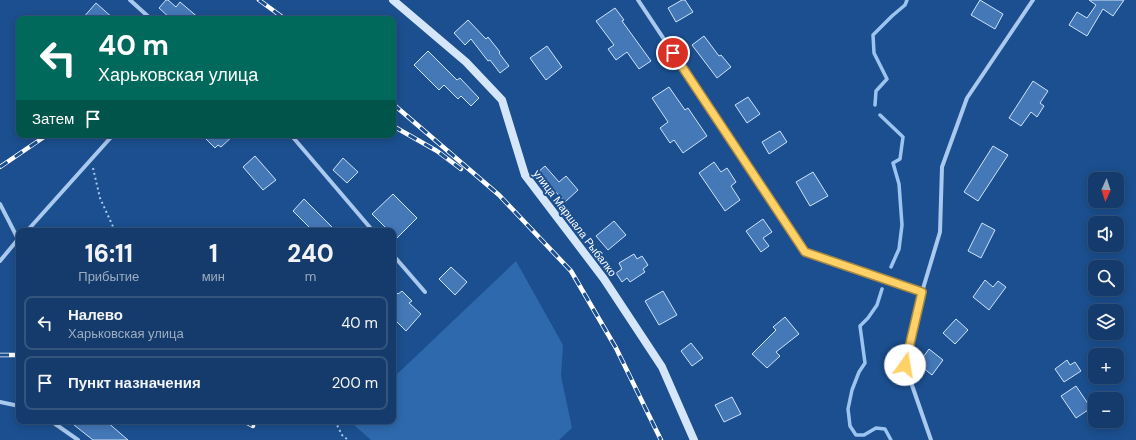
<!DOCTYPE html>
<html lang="ru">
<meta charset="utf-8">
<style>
:root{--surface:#143b6b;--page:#1d4271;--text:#f1f3f6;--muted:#9dadc1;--line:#33557e}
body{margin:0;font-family:"DM Sans",sans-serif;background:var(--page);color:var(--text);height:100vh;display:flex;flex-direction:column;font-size:15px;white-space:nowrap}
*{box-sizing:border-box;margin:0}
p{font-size:13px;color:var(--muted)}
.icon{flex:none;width:22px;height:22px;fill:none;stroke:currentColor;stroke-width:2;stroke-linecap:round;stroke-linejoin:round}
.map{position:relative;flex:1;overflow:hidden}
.side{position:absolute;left:16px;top:228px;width:380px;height:196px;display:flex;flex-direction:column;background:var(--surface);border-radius:8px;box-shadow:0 2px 10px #0003,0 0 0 1px var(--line)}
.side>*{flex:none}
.banner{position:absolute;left:16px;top:16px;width:380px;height:122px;border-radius:8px;box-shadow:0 2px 10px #0003,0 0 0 1px var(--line);background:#00695c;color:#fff;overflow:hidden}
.needle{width:26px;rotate:183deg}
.controls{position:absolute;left:1088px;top:172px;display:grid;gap:8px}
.controls a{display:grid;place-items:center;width:36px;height:36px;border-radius:8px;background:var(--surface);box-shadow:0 2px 10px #0003,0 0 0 1px var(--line);font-size:20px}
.pin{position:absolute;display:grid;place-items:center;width:34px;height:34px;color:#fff;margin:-17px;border:2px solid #fff;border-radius:50%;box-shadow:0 1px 4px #0007}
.me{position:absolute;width:44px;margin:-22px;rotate:13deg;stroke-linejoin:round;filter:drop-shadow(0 0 3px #0008)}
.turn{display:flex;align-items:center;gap:14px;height:84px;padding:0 16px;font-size:18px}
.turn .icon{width:52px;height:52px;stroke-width:2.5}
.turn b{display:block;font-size:28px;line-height:34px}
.then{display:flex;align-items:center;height:38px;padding:0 16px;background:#0003;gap:8px;font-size:15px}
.eta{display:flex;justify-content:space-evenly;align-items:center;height:68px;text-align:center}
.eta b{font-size:24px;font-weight:800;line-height:28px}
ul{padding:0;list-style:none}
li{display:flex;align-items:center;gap:12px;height:54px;margin:0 8px 6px;padding:0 8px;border:2px solid var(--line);border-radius:8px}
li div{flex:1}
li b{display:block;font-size:15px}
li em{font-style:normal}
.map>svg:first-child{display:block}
.green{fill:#2e69ad}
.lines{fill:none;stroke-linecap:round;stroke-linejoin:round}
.stream{stroke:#9cc4f0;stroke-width:3.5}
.building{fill:#4478b7;stroke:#cfe3fa}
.path{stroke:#a9c9ee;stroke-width:2;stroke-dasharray:2 3;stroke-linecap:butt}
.street{stroke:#a9c9ee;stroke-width:4}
.secondary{stroke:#d6e6fa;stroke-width:8}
.rail-casing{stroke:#fff;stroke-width:4.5}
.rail{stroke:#1b4f8f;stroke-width:3;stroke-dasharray:9;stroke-linecap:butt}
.route-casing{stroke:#a68842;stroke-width:10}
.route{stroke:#ffd166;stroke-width:7}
.labels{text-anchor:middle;stroke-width:4;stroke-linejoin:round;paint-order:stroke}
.street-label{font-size:11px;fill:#fff;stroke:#1b4f8f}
</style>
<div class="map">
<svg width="1136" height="440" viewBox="0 0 1136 440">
<rect width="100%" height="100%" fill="#1b4f8f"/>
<polygon class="green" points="516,261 563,345 561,376 572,428 559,440 371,440 354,425 356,421 393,421 393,378"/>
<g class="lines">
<g class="stream">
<polyline points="875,105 876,91 887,79 874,53 873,35 892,16 905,5 907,0"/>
<polyline points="880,115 903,137 900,159 893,163 899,184 902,225 899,249 891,267"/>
<polyline points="882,289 877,305 868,318 860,326 865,363 859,372 852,390 848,409 850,426 856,435 864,435 876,428 885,429 891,440"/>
</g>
</g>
<g class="building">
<polygon points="166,0 168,0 176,7 180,2 200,19 171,19 159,8"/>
<polygon points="682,0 685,0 693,12 676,22 668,8"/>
<polygon points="980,0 1003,14 995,29 971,15"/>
<polygon points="1089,0 1124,0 1113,16 1103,9 1087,36 1069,25 1077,12 1087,18 1096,5"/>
<polygon points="96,3 114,19 82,19"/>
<polygon points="615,8 624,20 622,21 651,61 639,69 627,52 616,60 608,49 614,45 596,21"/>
<polygon points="468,20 486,39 488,37 500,52 499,53 509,66 500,73 490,60 488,61 471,39 465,45 454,33"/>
<polygon points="704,36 719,56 721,55 731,67 717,78 692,45"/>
<polygon points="547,46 562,67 546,80 530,58"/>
<polygon points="428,51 457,80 460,78 479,98 471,106 461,96 458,99 444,85 439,90 414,65"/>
<polygon points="1033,81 1048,91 1040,103 1044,106 1037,117 1031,112 1021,126 1009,118"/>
<polygon points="669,87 685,110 688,108 707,136 683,153 674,140 670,143 660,128 668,122 652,98"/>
<polygon points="748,97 760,114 747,123 735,105"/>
<polygon points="780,131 787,142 769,154 762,142"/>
<polygon points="202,135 234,135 221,147 218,145 215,148"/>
<polygon points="993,146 1008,155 978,201 964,192"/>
<polygon points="255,156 276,180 263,190 243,167"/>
<polygon points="343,158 358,172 347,183 333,170"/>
<polygon points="714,162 721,172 727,168 736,182 731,186 740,200 725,211 699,173"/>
<polygon points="545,166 559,182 566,176 578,190 565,202 554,190 552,193 545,185 548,182 538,172"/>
<polygon points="813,172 828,196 810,206 796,182"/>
<polygon points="393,194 417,218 393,242 393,231 389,231 372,214"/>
<polygon points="304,199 336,231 313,231 293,211"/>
<polygon points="763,219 772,232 763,238 769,246 761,252 746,231"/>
<polygon points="614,221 626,235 608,250 596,236"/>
<polygon points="982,223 995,230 981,258 968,251"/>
<polygon points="634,254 637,259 642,256 648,265 643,269 645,272 630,282 627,278 622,282 616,273 622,269 619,263"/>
<polygon points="451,267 467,282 455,295 439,279"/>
<polygon points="985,280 993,287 998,281 1006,287 989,310 973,297"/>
<polygon points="393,289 398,294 402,291 412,301 409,303 421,314 406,331 393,318"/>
<polygon points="663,291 677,315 659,325 645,301"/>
<polygon points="785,317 799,334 776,352 780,356 767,368 752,354 776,330 773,327"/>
<polygon points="956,319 968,330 955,344 943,333"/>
<polygon points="691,343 703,358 692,366 681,351"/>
<polygon points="929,349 943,360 932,375 918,364"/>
<polygon points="1067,360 1070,365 1075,362 1081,371 1064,382 1055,369"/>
<polygon points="1076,386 1091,408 1076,418 1061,396"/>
<polygon points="732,397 741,414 724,422 715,405"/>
<polygon points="69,421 106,421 128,440 93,440"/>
</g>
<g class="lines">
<g class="path">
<polyline points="93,168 100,198 115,231"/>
<polyline points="335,421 342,435 348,440"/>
</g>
<g class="street">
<polyline points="130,0 151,19"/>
<polyline points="638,0 805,252 922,292"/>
<polyline points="291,135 373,231"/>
<polyline points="0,204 18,239"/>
<polyline points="27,231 113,135"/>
<polyline points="393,255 425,292"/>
<polyline points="0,261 19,238"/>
<polyline points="0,402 19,406"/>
<polyline points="51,421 78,440"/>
<polyline points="931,440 905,365 922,292 940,232 942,167 967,98 1033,0"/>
</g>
<polyline class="secondary" points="393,0 466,62 502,100 525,175 604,279 662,367 694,440"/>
<g class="rail-casing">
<g id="rail">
<polyline points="259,0 285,19"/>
<polyline points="393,104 499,195 571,271 616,348 661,440"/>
<polyline points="393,126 437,151 461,169"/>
<polyline points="0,167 47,135"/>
<polyline points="0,355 19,355"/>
<polyline points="244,421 253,426"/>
</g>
</g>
<use href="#rail" class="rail"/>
</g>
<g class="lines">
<g class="route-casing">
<polyline id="route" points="673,53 805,252 922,292 905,365"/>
</g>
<use href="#route" class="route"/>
</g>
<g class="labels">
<g class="street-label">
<text transform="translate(575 223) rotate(53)" y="4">улица Маршала Рыбалко</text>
</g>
</g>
</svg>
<div class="controls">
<a><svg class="needle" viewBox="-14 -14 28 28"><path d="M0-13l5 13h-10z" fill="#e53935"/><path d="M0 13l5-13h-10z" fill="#9dadc1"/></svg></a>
<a><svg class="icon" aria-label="sound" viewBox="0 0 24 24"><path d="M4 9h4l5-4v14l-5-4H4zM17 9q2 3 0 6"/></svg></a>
<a><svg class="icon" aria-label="search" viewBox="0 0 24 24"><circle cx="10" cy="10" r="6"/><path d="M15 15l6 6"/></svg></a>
<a><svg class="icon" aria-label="layers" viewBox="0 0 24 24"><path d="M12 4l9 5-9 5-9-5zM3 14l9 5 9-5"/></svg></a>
<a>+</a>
<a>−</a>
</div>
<div class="pin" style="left:673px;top:53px;background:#d93025"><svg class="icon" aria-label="arrive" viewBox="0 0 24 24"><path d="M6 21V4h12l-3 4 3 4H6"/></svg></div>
<svg class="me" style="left:905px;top:365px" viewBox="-20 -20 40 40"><circle r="19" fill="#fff"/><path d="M0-13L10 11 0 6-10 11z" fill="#ffd166"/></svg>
<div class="banner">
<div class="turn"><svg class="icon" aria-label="left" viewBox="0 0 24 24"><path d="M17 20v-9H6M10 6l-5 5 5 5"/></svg><div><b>40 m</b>Харьковская улица</div></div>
<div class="then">Затем<svg class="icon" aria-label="arrive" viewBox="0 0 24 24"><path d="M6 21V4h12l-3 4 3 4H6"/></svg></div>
</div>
<section class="side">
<div class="eta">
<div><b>16:11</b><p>Прибытие</p></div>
<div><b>1</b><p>мин</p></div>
<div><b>240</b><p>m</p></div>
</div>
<ul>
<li><svg class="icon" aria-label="left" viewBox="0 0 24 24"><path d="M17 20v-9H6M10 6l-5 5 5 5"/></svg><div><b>Налево</b><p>Харьковская улица</p></div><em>40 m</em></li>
<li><svg class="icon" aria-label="arrive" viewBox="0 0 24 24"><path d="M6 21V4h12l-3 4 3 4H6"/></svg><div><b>Пункт назначения</b></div><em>200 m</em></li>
</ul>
</section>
</div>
